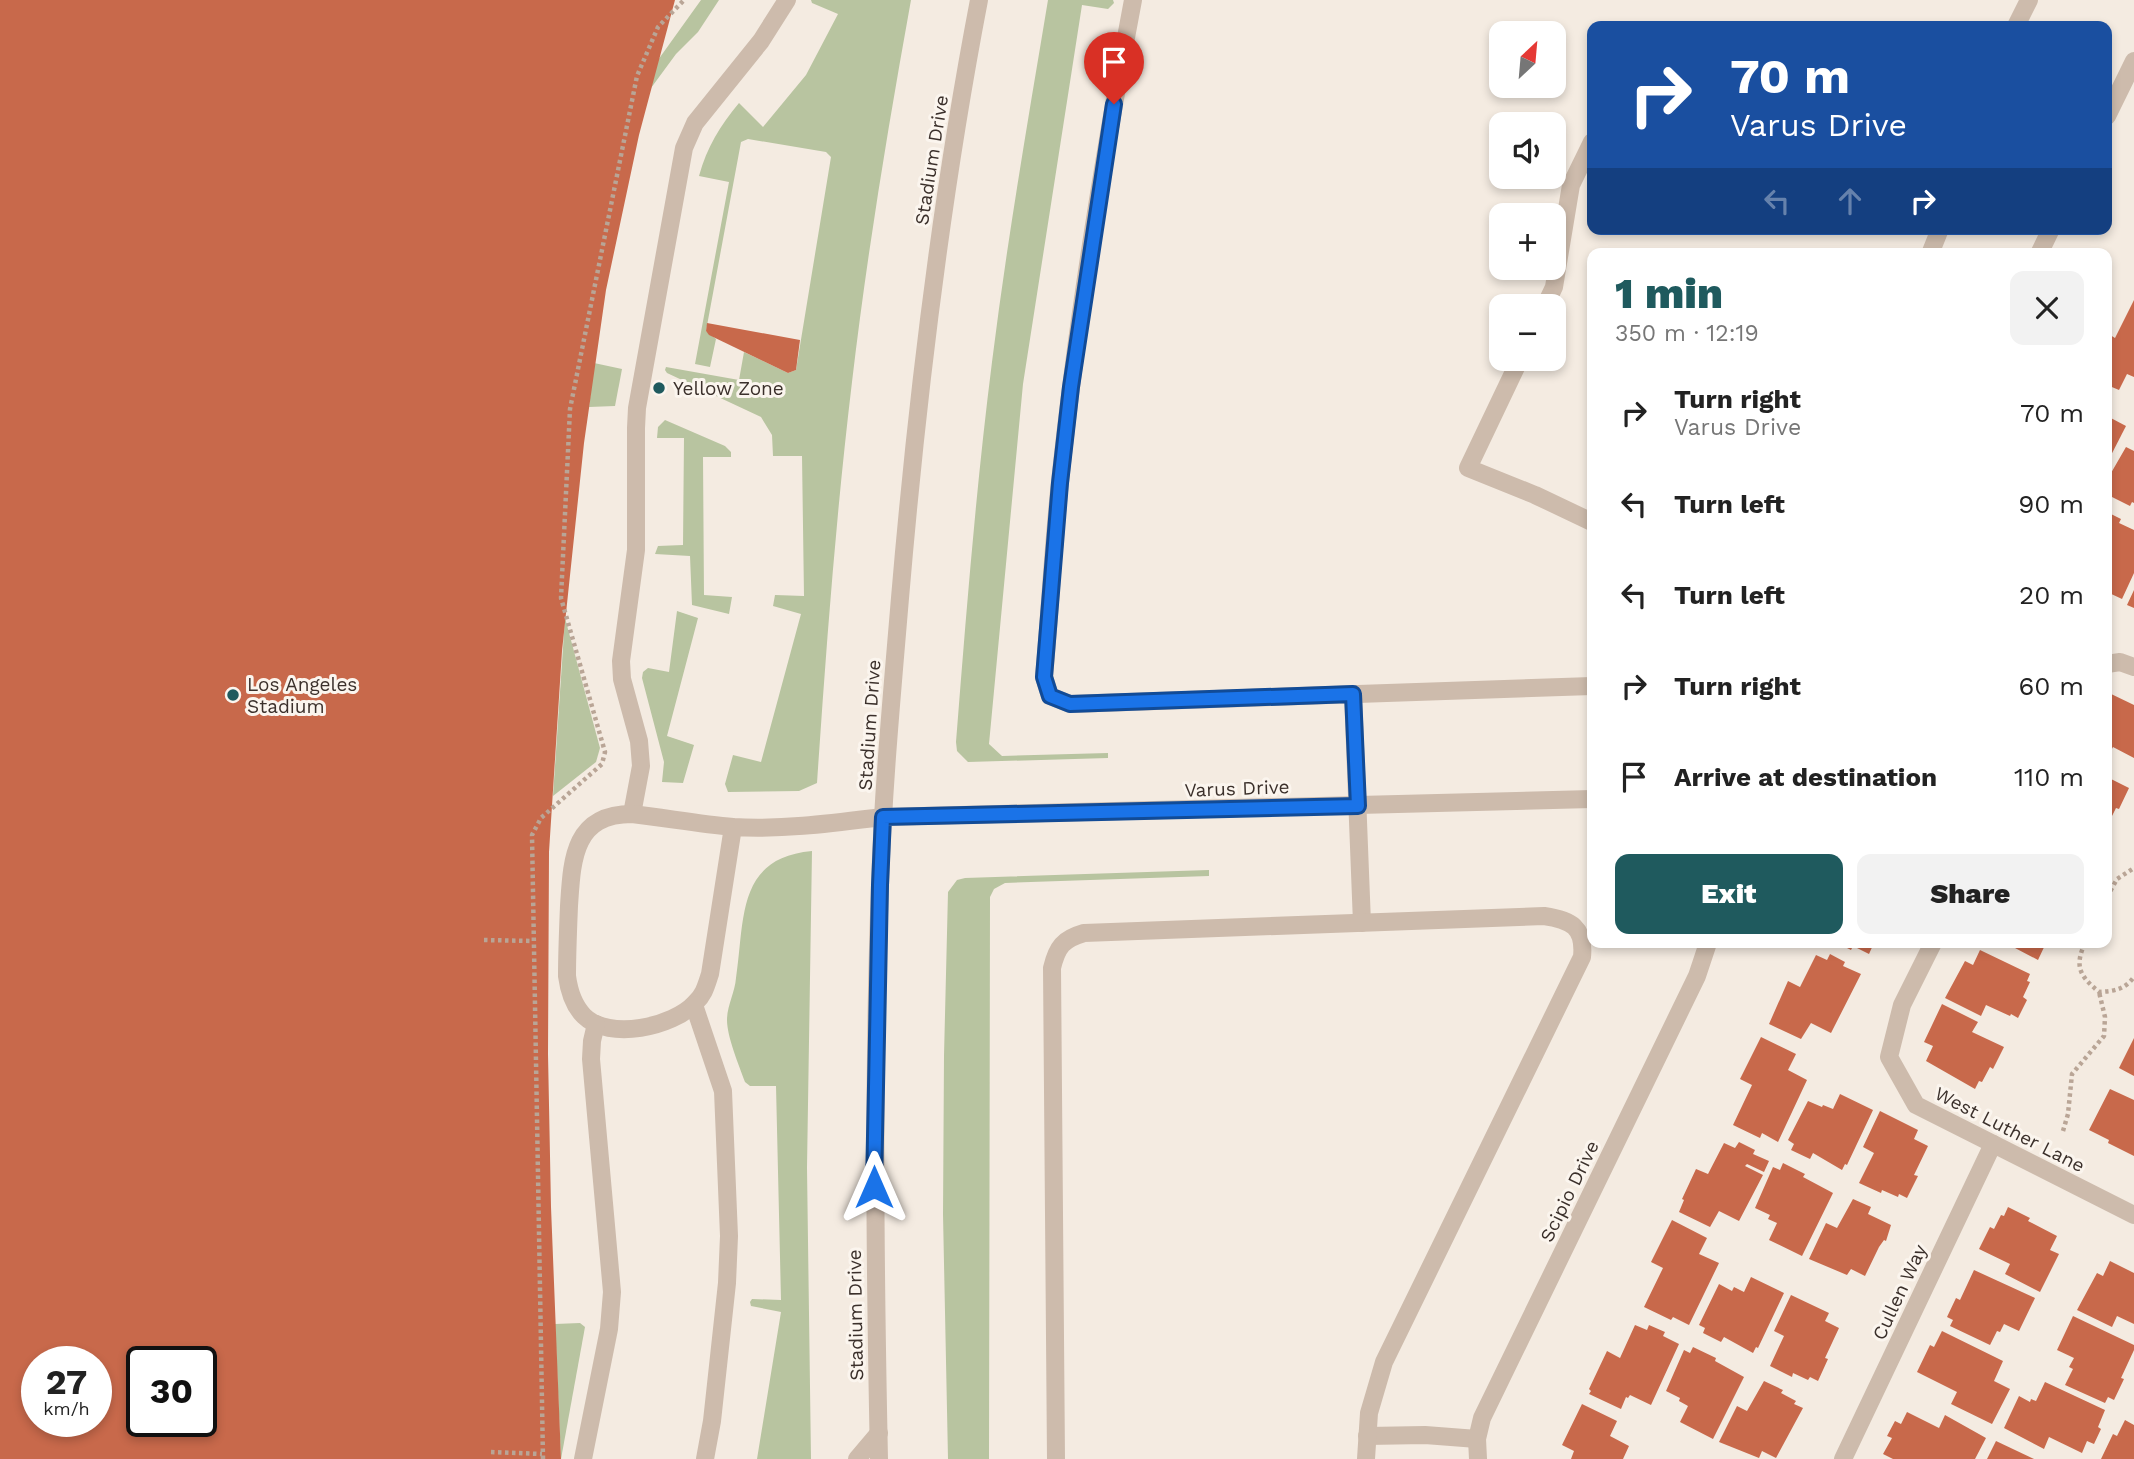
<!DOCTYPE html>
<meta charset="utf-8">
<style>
:root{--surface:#fff;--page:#f2f2f2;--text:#222;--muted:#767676;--accent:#1f5a5e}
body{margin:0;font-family:"Work Sans",sans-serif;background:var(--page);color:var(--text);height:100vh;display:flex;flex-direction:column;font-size:26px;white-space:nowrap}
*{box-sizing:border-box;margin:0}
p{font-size:23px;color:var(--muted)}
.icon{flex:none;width:38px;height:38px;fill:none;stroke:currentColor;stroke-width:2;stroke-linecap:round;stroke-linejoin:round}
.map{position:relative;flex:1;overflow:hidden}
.panel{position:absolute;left:1587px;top:248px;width:525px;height:700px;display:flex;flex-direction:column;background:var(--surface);border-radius:14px;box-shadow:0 4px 10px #0003}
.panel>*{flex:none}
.top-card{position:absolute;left:1587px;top:21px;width:525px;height:214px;border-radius:14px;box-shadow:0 4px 10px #0003;background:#1a4fa0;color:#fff;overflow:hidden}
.needle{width:46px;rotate:26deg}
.tools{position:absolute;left:1489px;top:21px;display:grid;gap:14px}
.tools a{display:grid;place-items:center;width:77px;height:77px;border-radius:14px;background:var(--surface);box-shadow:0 4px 10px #0003;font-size:35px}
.speed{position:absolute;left:21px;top:1346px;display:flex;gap:14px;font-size:35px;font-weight:700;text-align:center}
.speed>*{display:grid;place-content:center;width:91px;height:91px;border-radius:50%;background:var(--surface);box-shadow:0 4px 10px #0003;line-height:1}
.speed small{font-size:18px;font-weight:400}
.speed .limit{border:4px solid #111;border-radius:10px;background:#fff;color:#111}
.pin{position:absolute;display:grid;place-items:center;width:60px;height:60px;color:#fff;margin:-72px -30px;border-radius:50% 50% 50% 0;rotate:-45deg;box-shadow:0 0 7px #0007}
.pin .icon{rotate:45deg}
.me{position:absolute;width:77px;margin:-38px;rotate:0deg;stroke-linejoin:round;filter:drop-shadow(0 0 5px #0008)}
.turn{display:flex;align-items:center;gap:24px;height:147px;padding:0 28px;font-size:32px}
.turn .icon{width:91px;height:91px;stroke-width:2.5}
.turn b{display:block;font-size:49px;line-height:60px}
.lanes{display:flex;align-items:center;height:66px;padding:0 28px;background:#0003;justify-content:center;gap:35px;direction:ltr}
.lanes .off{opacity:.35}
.round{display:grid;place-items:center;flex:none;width:74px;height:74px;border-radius:14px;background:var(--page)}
.headline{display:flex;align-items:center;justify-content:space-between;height:119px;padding:0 28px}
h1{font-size:42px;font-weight:800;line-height:52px;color:var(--accent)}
.action{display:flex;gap:14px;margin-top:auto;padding:14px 28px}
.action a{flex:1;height:80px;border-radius:14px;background:var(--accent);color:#fff;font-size:28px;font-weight:800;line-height:80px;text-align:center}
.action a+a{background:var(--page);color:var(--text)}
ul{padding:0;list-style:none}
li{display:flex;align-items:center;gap:21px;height:91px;padding:0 28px}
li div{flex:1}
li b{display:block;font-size:26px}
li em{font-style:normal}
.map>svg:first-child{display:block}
.green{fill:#b8c4a0}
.building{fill:#c8694b;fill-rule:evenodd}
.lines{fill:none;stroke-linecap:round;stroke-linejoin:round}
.path{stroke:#b9a596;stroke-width:4.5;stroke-dasharray:3.5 3.5;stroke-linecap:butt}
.lane{stroke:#cdbbac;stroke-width:18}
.street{stroke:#cdbbac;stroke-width:18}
.route-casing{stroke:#114b97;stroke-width:18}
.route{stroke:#1a73e8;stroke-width:12}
.poi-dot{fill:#1f5a5e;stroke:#fbf5ee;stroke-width:2.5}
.labels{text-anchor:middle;stroke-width:6;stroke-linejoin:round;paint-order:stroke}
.street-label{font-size:19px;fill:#3b302b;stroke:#fbf5ee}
.poi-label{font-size:19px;fill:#3b302b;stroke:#fbf5ee;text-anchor:start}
</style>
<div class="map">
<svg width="2134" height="1459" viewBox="0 0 2134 1459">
<rect width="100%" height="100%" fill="#f4ebe1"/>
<g class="green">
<polygon points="701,0 719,0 698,32 676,54 651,88 658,60"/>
<path d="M 811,0 L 911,0 C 888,127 867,254 852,382 C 836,515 826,649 817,783 L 799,791 L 728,792 L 725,784 L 733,755 L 761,762 L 801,614 L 773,606 L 775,595 L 804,596 L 802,456 L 773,456 L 772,435 L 761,417 L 667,373 L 665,370 L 666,367 L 739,380 L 744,352 L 788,373 L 796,370 L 831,157 L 826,152 L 748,139 L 741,142 L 706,331 L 716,339 L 710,367 L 695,364 L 729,182 L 699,176 C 707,147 720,126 739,103 L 763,127 L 806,75 L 838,14 L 812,3 Z"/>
<path d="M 1048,0 L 1113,0 L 1114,3 L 1108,9 L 1082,5 L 1023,384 L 989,744 L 1002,756 L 1108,753 L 1108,758 L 968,762 L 957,751 L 956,742 C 966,615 976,488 992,362 C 1007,241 1028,120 1048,0 Z"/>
<polygon points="594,363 622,369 615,406 589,407"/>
<polygon points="665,420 725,446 731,452 731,457 703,457 704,595 732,597 729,614 692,605 690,556 655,554 658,546 683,545 684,438 657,438 658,427"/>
<polygon points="677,611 698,618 667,736 694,745 683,783 662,782 664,762 642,678 643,672 648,668 669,672"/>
<polygon points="565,618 600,748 596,762 553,796"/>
<path d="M 812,851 L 807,1168 L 811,1459 L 757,1459 L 781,1312 L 751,1306 L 750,1302 L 752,1299 L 781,1300 L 776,1086 L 750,1086 L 745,1082 C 739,1065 727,1037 727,1020 C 727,1006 735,992 736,978 C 745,919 736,858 812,851 Z"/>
<polygon points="1209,870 1209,876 1005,883 994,889 990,897 989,1459 948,1459 943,1214 944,1056 948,892 957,880 965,878"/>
<polygon points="580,1323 585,1327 561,1459 555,1324"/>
</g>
<g class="building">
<path d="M 0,0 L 675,0 L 639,135 L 606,290 L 584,443 L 562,651 L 549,852 L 548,1054 L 551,1207 L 561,1459 L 0,1459 ZM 37,1362 L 96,1362 L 96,1421 L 37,1421 ZM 142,1362 L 201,1362 L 201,1421 L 142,1421 Z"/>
<polygon points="2134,300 2134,377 2127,374 2119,390 2107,385 2107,333 2115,338"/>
<polygon points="707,323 800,340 796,370 788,373 709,335 706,331"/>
<polygon points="2107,416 2126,426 2107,463"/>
<polygon points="2126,447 2134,451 2134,503 2132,502 2130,506 2108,495 2111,489 2107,487 2107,480"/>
<polygon points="2107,512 2121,519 2119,523 2134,530 2134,573 2122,599 2107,592"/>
<polygon points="2134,590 2134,608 2127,605"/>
<polygon points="2107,692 2134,705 2134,758 2113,747 2107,758"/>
<polygon points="2107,777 2129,788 2119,809 2116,808 2109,822 2107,821"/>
<polygon points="1837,943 1874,943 1869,954 1853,946 1851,950"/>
<polygon points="2010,943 2046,943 2038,960 2015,948 2017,946"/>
<polygon points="1980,950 2030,974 2027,981 2030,982 2023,997 2027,1000 2018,1018 2011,1014 2010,1016 1986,1005 1981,1016 1945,998 1965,961 1973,965"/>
<polygon points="1830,954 1845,962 1843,966 1861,974 1831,1033 1811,1023 1801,1039 1769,1024 1788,981 1800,987 1816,955 1827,960"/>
<polygon points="1942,1004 1978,1022 1972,1032 2004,1047 1993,1069 1990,1067 1982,1082 1979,1081 1975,1089 1926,1061 1933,1046 1924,1042"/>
<polygon points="1761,1037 1796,1054 1788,1070 1807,1080 1778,1142 1762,1133 1760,1138 1733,1125 1752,1085 1740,1079"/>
<polygon points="2134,1038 2134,1076 2119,1068"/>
<polygon points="2110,1089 2134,1100 2134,1156 2108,1143 2109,1140 2089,1130"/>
<polygon points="1840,1094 1873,1110 1847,1165 1845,1164 1842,1170 1813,1153 1810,1159 1791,1150 1794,1144 1788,1140 1808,1101 1822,1107 1823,1105 1833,1109"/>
<polygon points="1880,1111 1918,1130 1914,1139 1928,1146 1914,1175 1918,1176 1907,1198 1899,1194 1898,1197 1882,1190 1881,1193 1859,1183 1874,1153 1863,1147"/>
<polygon points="1739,1142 1755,1150 1753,1154 1769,1161 1764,1172 1747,1164 1745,1166 1763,1175 1739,1221 1719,1211 1710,1227 1679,1212 1684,1200 1682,1199 1696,1169 1708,1174 1724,1143 1735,1148"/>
<polygon points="1783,1163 1805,1174 1803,1177 1833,1193 1802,1256 1769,1240 1777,1223 1768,1219 1770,1215 1755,1208 1773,1167 1780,1170"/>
<polygon points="1853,1199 1871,1207 1868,1214 1891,1225 1886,1241 1884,1240 1879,1247 1865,1276 1851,1269 1847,1275 1809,1259 1826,1223 1837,1228"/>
<polygon points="2008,1207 2030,1218 2028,1221 2057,1236 2050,1250 2059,1254 2040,1292 2005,1274 2010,1264 1979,1249 1990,1227 1994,1229 2001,1215 2004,1216"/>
<polygon points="1672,1220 1707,1238 1699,1254 1719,1263 1689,1325 1673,1317 1671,1320 1644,1307 1663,1268 1651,1262"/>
<polygon points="2110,1261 2134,1273 2134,1324 2117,1316 2112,1327 2077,1310 2097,1273 2103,1276"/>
<polygon points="1974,1270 2035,1298 2019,1331 2004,1324 2000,1332 1997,1331 1990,1345 1950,1326 1953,1320 1947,1317 1956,1298 1960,1300"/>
<polygon points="1751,1277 1784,1293 1758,1348 1756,1347 1753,1353 1724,1337 1721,1342 1703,1333 1705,1328 1699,1325 1719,1284 1732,1291 1734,1287 1744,1292"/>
<polygon points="1791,1295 1829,1313 1825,1321 1839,1328 1825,1358 1828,1359 1818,1381 1810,1377 1808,1380 1793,1373 1792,1377 1770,1366 1784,1336 1774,1331"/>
<polygon points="2073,1316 2134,1345 2134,1350 2121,1378 2124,1379 2114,1400 2108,1397 2105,1403 2065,1385 2073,1369 2069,1367 2074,1358 2057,1350"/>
<polygon points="1635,1325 1647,1330 1649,1325 1665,1332 1663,1336 1679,1344 1651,1405 1630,1395 1628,1398 1626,1397 1621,1409 1589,1394 1591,1391 1589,1389 1607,1351 1620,1358"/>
<polygon points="1942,1331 2003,1361 1994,1381 2010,1389 1992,1424 1951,1404 1957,1392 1917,1372 1930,1345 1934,1347"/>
<polygon points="1693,1347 1716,1358 1715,1361 1744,1377 1713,1439 1680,1422 1688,1406 1679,1401 1680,1398 1666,1391 1684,1350 1690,1353"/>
<polygon points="1764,1381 1783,1390 1781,1393 1796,1401 1794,1404 1803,1408 1776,1458 1762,1451 1759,1458 1719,1442 1737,1406 1747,1411"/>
<polygon points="2045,1382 2105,1410 2098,1427 2101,1429 2094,1444 2087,1441 2082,1453 2049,1437 2044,1449 2004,1428 2019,1396 2030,1402 2031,1399 2036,1401"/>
<polygon points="1582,1404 1617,1421 1610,1436 1629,1446 1623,1459 1571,1459 1574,1451 1562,1445"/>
<polygon points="1907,1412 1939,1428 1945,1415 1986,1438 1975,1459 1893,1459 1883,1454 1892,1438 1887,1436 1895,1421 1901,1424"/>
<polygon points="2125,1420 2134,1425 2134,1459 2101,1459 2113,1434 2117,1436"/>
<polygon points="1996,1441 2034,1459 1987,1459"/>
</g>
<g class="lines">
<g class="path">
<polyline points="2107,897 2117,879 2134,868"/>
<polyline points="484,940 533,941"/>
<path d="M 2085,943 C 2074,967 2080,976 2099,992 C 2114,991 2124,990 2134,977"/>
<polyline points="2063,1131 2068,1114 2072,1074 2104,1036 2105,1017 2099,992"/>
<polyline points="491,1452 542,1454"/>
<polyline points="543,1459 532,835 541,818 602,764 605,752 561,598 570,409 637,76 658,27 684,0"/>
</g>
<g class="lane">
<path d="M 1133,0 C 1103,159 1077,320 1060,482 C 1053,546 1050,612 1044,677 L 1050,696 L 1070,704 L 1592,686"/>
<polyline points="2016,26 2029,0"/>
<polyline points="1930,254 1940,229"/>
<polyline points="1545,306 1554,287 1571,185 1592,142"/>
<polyline points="1520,359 1468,468 1535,495 1592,522"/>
<polyline points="1353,694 1362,923"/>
<polyline points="632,814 641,766 639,741 622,679 621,661 636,550 636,428 637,408 684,148 695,123 761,41 787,0"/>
<path d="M 733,827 L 710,974 C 706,986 704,995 695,1003 C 673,1027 609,1041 584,1016 C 573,1005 569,991 567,976 C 567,953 568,930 569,906 C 572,860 573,814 632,814 C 666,818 700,824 733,827 C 783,830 834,823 883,817"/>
<polyline points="694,1005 723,1091 729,1236 727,1283 712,1421 705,1459"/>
<polyline points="1367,1436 1425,1435 1477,1439"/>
<polyline points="583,1459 609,1329 612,1292 591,1059 592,1041 596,1024"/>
<polyline points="857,1459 879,1433"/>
<path d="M 1056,1459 L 1052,968 C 1057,947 1063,939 1084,933 L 1544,916 C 1571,920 1585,927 1582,957 L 1384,1362 L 1369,1413 L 1366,1459"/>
</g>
<g class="street">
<polyline points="2107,116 2134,61"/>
<polyline points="2039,254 2051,229"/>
<polyline points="2107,664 2120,662 2134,667"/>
<polyline points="883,817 1592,799"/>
<polyline points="1933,943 1902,1005 1889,1057 1916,1105 2134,1215"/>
<path d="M 879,1459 C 875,1267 873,1076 880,885 C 883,789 892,694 900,598 C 917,397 941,198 979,0"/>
<polyline points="1478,1459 1477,1439 1482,1418 1697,976 1708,943"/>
<polyline points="1843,1459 1993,1144"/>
</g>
</g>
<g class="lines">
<g class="route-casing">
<polyline id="route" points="874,1187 880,885 883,817 1358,806 1353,694 1070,704 1050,696 1044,677 1060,483 1071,387 1114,104"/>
</g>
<use href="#route" class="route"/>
</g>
<g class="poi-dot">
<circle cx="659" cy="388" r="7"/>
<circle cx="233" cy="695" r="7"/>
</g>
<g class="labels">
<g class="street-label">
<text transform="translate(931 160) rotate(-81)" y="7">Stadium Drive</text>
<text transform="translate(869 725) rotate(-86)" y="7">Stadium Drive</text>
<text transform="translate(1237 788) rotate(-2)" y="7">Varus Drive</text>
<text transform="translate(2010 1129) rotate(27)" y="7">West Luther Lane</text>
<text transform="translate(1569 1191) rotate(-64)" y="7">Scipio Drive</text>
<text transform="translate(1899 1292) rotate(-65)" y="7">Cullen Way</text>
<text transform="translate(855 1315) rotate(-91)" y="7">Stadium Drive</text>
</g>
<g class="poi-label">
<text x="673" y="395">Yellow Zone</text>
<text x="247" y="691">Los Angeles<tspan x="247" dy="22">Stadium</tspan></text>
</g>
</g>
</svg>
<div class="tools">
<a><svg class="needle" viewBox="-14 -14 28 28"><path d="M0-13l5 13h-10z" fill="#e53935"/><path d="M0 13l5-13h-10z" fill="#767676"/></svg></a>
<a><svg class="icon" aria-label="sound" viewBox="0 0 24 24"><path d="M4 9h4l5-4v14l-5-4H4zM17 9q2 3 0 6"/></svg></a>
<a>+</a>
<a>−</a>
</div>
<div class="speed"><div>27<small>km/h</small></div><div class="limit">30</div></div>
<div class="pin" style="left:1114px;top:104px;background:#d93025"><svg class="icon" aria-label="arrive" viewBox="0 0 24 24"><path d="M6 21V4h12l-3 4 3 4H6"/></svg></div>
<svg class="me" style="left:874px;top:1187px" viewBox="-20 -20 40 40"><path d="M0-17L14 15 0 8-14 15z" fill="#1a73e8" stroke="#fff" stroke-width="4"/></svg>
<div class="top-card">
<div class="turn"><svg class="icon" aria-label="right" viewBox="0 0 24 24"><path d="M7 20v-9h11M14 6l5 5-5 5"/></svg><div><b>70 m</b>Varus Drive</div></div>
<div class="lanes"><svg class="icon off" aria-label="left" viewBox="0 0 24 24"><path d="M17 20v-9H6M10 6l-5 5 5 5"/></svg><svg class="icon off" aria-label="ahead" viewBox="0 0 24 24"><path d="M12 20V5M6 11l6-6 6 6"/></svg><svg class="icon" aria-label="right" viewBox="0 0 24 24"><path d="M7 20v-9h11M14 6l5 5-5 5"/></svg></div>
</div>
<section class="panel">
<div class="headline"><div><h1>1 min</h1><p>350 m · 12:19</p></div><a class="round"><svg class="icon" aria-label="close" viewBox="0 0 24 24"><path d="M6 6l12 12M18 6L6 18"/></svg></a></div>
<ul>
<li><svg class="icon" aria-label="right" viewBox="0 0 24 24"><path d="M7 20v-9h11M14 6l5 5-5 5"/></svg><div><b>Turn right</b><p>Varus Drive</p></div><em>70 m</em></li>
<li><svg class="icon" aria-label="left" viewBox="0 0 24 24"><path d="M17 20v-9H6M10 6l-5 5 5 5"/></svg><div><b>Turn left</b></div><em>90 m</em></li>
<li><svg class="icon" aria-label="left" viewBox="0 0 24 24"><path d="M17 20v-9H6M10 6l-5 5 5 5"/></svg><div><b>Turn left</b></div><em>20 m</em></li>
<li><svg class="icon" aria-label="right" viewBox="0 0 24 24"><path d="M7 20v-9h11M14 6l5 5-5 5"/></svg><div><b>Turn right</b></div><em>60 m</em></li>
<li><svg class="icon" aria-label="arrive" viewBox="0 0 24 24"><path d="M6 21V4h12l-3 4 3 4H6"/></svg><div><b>Arrive at destination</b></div><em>110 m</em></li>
</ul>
<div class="action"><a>Exit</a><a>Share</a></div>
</section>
</div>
